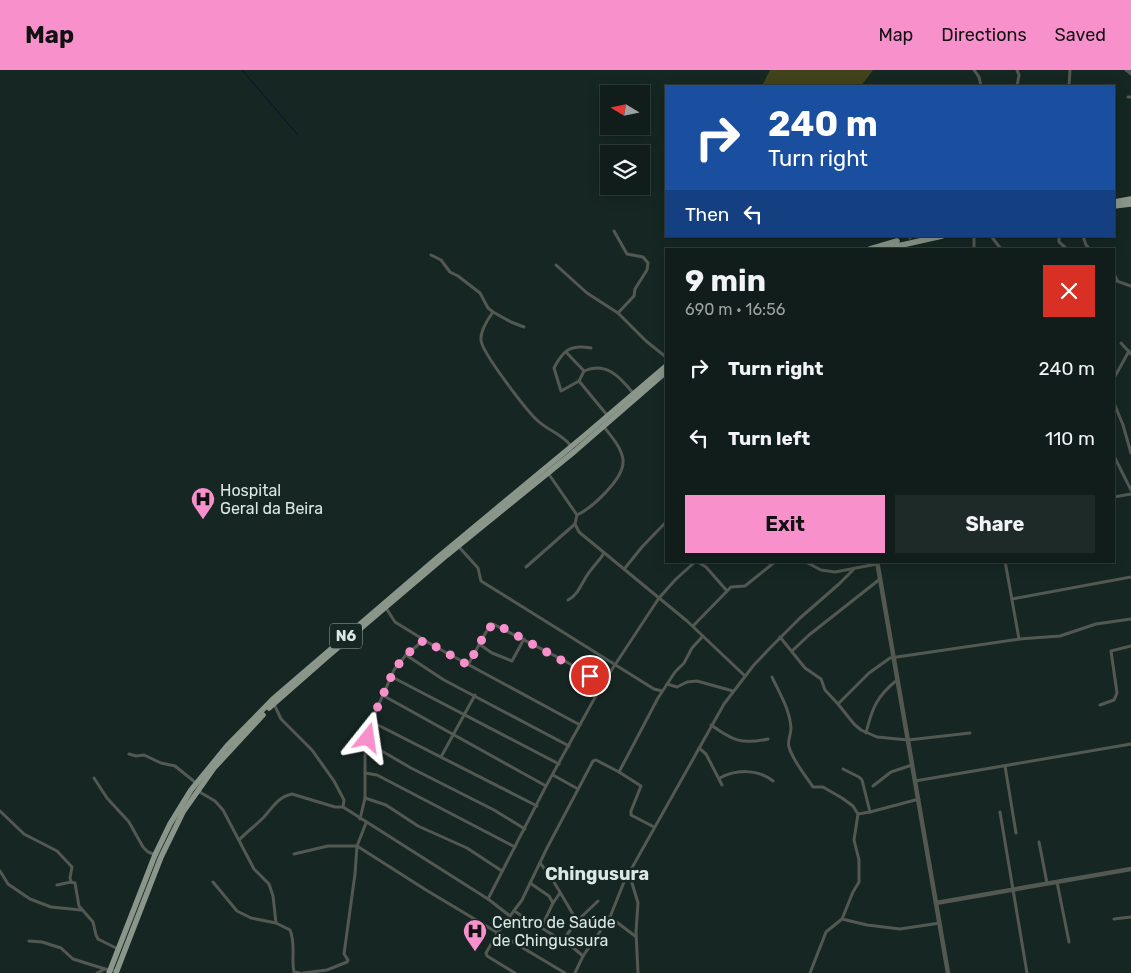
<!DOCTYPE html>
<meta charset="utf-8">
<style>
:root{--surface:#101d1a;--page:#1e2a27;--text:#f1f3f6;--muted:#9ca2a2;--line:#303b39;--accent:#f890cc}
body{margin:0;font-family:Rubik,sans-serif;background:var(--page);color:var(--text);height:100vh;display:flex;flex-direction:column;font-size:19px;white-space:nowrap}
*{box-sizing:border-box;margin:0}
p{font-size:16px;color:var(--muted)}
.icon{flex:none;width:28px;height:28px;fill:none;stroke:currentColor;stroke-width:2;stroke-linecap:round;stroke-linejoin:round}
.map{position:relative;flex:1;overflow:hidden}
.details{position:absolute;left:665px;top:178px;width:450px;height:315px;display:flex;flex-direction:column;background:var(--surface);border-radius:0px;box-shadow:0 2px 12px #0003,0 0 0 1px var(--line)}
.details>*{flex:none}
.hud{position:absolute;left:665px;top:15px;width:450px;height:152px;border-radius:0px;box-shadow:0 2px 12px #0003,0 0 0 1px var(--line);background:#1a4fa0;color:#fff;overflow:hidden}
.needle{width:32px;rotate:280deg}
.fabs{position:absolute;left:600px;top:15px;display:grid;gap:10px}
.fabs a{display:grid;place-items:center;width:50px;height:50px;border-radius:0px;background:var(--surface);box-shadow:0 2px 12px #0003,0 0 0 1px var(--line);font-size:25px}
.pin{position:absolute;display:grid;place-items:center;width:42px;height:42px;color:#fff;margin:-21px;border:2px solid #fff;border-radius:50%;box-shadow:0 1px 5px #0007}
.me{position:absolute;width:55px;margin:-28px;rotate:15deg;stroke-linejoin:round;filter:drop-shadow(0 0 4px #0008)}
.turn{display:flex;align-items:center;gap:18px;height:105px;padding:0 20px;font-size:22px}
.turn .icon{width:65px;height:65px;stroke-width:2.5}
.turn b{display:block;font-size:35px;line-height:42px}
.then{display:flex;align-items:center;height:48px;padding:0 20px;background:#0003;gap:10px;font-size:19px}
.round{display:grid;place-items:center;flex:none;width:52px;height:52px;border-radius:0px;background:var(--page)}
.summary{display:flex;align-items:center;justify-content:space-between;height:85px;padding:0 20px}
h1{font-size:30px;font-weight:700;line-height:38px}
.action{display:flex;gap:10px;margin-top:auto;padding:10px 20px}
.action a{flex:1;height:58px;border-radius:0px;background:var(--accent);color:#111;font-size:20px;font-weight:700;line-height:58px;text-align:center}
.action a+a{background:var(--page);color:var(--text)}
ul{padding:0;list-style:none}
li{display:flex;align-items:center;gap:15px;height:70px;padding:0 20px}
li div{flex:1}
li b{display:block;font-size:19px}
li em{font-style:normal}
header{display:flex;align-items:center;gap:30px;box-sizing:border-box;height:70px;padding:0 25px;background:var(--accent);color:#111}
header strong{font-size:24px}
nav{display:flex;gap:28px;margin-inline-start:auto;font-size:18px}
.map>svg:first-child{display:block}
.green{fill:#42431d}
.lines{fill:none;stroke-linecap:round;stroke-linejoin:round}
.stream{stroke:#011627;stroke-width:1}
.minor{stroke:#535852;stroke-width:3}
.tertiary{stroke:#535852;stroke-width:4.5}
.trunk{stroke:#8a968a;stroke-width:5.5}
.route{stroke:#f890cc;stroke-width:9;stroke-dasharray:0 16.2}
.labels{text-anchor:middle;stroke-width:5;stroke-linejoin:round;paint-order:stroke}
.shield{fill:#162723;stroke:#a1adaa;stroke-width:1}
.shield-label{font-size:15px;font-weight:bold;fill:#dce7e4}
.poi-label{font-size:16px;fill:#dce7e4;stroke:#162723;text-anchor:start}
.neighbourhood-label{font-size:18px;font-weight:bold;fill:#dce7e4;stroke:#162723}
</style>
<header>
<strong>Map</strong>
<nav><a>Map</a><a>Directions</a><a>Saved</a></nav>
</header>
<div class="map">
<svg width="1131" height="903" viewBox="0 0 1131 903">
<rect width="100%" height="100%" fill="#162723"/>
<polygon class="green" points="770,0 873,0 861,16 762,16"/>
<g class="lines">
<polyline class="stream" points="242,0 297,64"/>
<g class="minor">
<polyline points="974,0 979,7 981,16"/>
<polyline points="1017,0 1019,5 1017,16"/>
<polyline points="1069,16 1070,0"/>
<polyline points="1128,27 1131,27"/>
<polyline points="614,161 627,184 643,187 648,193 647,200 635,219 634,226 618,243"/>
<polyline points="909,166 910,168"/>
<polyline points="991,166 1001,179"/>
<polyline points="1059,166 1059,172 1067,179"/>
<polyline points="1083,166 1086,175 1090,179"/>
<polyline points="974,179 974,166"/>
<polyline points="431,185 441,190 450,202 458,206 480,223 488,238 493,242 511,252 524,257"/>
<polyline points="556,195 587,223 618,243 646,271 666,287"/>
<polyline points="1114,204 1117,210"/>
<polyline points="1114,210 1131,216"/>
<path d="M 493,242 C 488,249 480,261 481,270 C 482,283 527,341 538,351 C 549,361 562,364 571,376"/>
<polyline points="1121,273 1131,284"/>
<polyline points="566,282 584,301 579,311 607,345"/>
<path d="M 584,301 C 606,291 620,307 633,323"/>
<polyline points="1114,308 1129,281"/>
<path d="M 579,311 L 561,321 L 554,298 C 563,280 571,274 591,278"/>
<polyline points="1114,333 1123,355 1131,383"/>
<polyline points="1114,386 1131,420"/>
<polyline points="548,403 577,445 575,454 579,462 687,551 745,606"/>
<polyline points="1114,427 1131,424"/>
<path d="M 577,445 C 592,438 625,408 623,390 C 622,378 611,366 604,357"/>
<polyline points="459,477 478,498 481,511 654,619 662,621"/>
<polyline points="696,491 706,497 727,521"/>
<polyline points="804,491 821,500 835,502 877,494"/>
<polyline points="1005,491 1019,569"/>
<polyline points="526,497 575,454"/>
<polyline points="625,498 642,477 666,452"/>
<polyline points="1012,529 1131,507"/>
<path d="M 568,530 C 580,524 582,510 591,500 C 595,494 600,490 604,483"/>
<polyline points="386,538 395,552 434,576 580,655"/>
<polyline points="693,556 731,517 745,516 776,491"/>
<polyline points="780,567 805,598 821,609 825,620 838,634 854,654 861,660 877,667 908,670 970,663"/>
<polyline points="479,574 492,583 512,591 524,569"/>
<polyline points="792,581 809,565 880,509"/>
<polyline points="406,585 444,610 569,676"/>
<polyline points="468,595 486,562 493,554 563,590 603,613"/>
<polyline points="392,607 559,694"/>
<path d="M 772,607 C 780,624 790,640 791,658 C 791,665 787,671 789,677 C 793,691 805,705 813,717 L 823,717 L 842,728 L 853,736 L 858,744 L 854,770 L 859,790 L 859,812 L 853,822 L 842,849"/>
<polyline points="667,614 677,617 687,612 697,611 733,621"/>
<polyline points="384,626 546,716"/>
<polyline points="274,634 281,649 312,680 334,711 344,730 343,737"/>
<polyline points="838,634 869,603 890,588 1019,569 1060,566 1096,554 1131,549"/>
<polyline points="1100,635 1114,630 1117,623 1111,581 1131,576"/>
<polyline points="372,652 537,736"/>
<path d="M 711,655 C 732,670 741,675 768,669"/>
<path d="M 866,663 C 872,638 877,626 897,610"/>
<polyline points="368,673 411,698 494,740 525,759"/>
<polyline points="699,678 706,684 722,715"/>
<polyline points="129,684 136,686 144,685 161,693 175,696 196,713"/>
<polyline points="441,687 475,625"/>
<polyline points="1005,696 1016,763"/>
<polyline points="843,699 859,707 862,710 870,742"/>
<polyline points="365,703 377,705 515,777"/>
<polyline points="553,705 578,719"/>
<polyline points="94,708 107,728 129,752 143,777 148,782 156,785"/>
<path d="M 720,708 C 736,699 758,699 773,711"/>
<polyline points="915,711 1131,674"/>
<polyline points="873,716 891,702 912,695"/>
<path d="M 198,721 L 215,731 L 223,740 L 254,799 L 269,814 L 273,826 L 276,853 L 290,860 C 296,874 291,889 294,902 L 300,903"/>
<polyline points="365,728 386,735 418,756 467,778 502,801"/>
<polyline points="0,741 24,764 57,781 72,797 70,808 71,812"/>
<polyline points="1000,742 1027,903"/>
<polyline points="858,744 870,742 919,729"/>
<polyline points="360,749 365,728 365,684 375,643 394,600 406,585 424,570"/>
<polyline points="654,757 631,745 631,741 641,716 619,702 658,628 675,602 684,593 692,578 703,566"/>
<path d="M 240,769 C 248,761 256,755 264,747 C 273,737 278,727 292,724 L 335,737 L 343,737 L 488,829 L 510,846"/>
<polyline points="1039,772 1047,813"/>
<polyline points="294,784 328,776 357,776 426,820 565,903"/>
<polyline points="540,793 551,807 577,851"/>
<polyline points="0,801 8,814 30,829 51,837 81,840"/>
<polyline points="629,803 638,833 636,862 638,903"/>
<polyline points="213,812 237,841 251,848 276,853"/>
<polyline points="1057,812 1069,872"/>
<polyline points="530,813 549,826 553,833"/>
<polyline points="57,815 71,812 75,813 79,836 93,852 96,865 98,869 118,879"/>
<polyline points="488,829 546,716 603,613 659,528 676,509 696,491"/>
<polyline points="514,841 571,876 583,886 575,903"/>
<polyline points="610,847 635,866"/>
<polyline points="1114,849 1131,847"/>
<polyline points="541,858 553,833 560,823"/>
<polyline points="563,870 577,851 598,831"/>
<polyline points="29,871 42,872 61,878 73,889 105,899"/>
<polyline points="583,886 610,847 624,812 724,634 753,596 771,577 800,548 839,514 853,500"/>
<polyline points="97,903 105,899 117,901"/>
<polyline points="303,903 327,900 347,892 348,890 344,884 355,804 357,776 366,753"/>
<polyline points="515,903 487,886 486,883 498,862 522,830 547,778 593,691 596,690 619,702"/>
<polyline points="810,903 826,862 842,849 867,855 900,859 940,853"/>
</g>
<g class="tertiary">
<polyline points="1127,0 1131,3"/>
<polyline points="877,491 948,903"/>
<polyline points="936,833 1131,799"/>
</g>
<g class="trunk">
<polyline points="1114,132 1131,129"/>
<polyline points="1114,136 1131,134"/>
<polyline points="870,179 897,171"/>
<polyline points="884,179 942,166"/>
<polyline points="269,638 327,587 447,485 575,381 666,302"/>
<polyline points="109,903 155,785 170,754 191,720 227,676 274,628 324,585 437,488 584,366 666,296"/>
<polyline points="116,903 161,787 183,742 214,698 263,645"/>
</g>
</g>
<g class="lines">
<polyline class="route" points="368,668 375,643 394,600 406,585 424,570 468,595 486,562 493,554 496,554 590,606"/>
</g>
<defs>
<g id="hospital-pin" transform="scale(1.25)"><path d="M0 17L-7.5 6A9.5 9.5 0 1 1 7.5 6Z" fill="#f890cc" stroke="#162723"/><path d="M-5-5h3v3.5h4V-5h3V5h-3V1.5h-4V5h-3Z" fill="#111"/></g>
</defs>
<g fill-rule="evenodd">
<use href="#hospital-pin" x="203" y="429"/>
<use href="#hospital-pin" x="475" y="861"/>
</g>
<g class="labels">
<rect class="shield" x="330" y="553.5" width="32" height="25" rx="4"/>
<g class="shield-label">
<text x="346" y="571">N6</text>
</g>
<g class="poi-label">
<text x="220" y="426">Hospital<tspan x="220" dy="18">Geral da Beira</tspan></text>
<text x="492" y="858">Centro de Saúde<tspan x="492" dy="18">de Chingussura</tspan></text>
</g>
<g class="neighbourhood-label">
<text x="597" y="810">Chingusura</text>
</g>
</g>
</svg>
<div class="fabs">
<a><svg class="needle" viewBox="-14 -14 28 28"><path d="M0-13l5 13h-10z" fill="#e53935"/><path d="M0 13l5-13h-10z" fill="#9ca2a2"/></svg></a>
<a><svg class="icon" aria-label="layers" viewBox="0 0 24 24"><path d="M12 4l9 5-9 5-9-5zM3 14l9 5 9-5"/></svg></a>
</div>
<div class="pin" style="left:590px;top:606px;background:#d93025"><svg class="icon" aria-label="arrive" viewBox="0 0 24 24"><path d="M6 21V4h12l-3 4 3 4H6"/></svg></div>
<svg class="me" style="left:368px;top:668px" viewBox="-20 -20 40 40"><path d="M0-17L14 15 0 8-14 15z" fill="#f890cc" stroke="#fff" stroke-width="4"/></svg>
<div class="hud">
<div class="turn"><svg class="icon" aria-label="right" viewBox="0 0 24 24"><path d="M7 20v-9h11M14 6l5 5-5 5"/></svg><div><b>240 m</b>Turn right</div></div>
<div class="then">Then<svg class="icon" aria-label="left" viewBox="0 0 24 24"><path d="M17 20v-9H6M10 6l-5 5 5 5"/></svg></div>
</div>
<section class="details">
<div class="summary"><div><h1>9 min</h1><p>690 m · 16:56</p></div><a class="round" style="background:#d93025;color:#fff"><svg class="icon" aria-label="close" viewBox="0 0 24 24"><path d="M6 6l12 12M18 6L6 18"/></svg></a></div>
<ul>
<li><svg class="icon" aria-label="right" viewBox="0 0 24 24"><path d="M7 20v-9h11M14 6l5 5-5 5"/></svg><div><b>Turn right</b></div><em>240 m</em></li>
<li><svg class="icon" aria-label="left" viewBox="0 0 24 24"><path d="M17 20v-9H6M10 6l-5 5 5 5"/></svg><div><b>Turn left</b></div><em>110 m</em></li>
</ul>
<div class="action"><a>Exit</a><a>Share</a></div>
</section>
</div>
